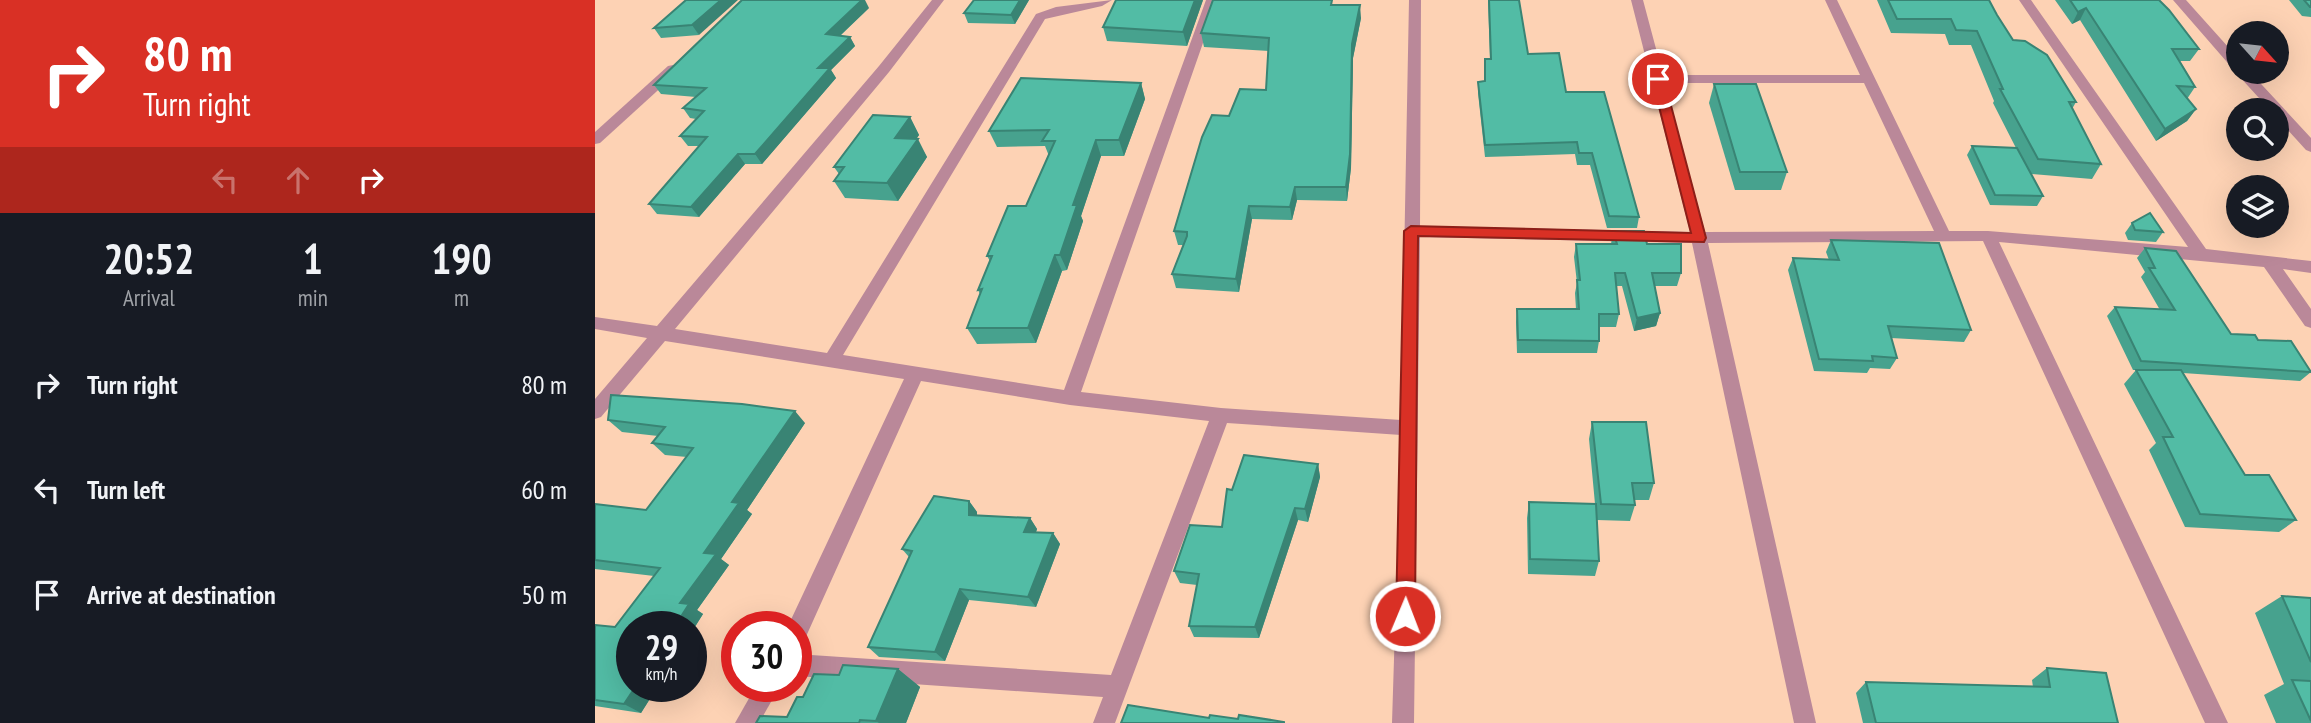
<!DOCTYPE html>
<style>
:root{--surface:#171b24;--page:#242831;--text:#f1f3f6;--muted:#9ea1a6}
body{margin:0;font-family:"PT Sans Narrow",sans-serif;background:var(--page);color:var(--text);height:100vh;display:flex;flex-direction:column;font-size:26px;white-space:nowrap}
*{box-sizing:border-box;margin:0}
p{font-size:23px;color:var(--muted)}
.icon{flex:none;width:38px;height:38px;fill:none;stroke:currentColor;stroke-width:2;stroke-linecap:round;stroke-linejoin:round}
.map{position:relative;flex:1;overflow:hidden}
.panel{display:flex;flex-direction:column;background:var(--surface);width:595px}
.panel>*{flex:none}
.top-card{background:#d93025;color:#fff;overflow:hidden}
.needle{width:46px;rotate:117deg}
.tools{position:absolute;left:1631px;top:21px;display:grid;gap:14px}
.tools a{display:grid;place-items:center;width:63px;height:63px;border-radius:50%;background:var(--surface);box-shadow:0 7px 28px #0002;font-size:35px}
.speed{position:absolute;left:21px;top:611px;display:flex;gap:14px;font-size:35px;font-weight:700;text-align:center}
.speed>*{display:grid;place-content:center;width:91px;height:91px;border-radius:50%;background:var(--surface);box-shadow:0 7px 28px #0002;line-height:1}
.speed small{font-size:18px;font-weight:400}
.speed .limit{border:10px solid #d22;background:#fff;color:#111}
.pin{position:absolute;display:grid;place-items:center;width:60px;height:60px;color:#fff;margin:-30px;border:4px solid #fff;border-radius:50%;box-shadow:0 2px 7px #0007}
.me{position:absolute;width:77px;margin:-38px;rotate:1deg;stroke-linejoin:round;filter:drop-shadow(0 0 5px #0008)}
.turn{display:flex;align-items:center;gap:24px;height:147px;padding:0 28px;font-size:32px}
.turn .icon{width:91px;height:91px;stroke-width:2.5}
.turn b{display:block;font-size:49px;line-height:60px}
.lanes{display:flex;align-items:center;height:66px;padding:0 28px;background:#0003;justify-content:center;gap:35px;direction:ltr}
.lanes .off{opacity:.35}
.eta{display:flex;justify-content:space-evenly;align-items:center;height:119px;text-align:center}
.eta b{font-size:42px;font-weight:700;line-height:49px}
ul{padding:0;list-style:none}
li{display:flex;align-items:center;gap:21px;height:105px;padding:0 28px}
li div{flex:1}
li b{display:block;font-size:26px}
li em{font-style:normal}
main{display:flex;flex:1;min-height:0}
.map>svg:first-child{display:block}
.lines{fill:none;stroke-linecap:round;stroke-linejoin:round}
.minor{fill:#ba8899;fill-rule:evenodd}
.wall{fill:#47a28e}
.shaded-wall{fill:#398474}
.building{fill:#52bca5;stroke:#398474;stroke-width:2}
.route{fill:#d93025;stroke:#8d1f18;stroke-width:2}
</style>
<main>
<section class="panel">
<div class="top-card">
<div class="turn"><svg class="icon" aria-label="right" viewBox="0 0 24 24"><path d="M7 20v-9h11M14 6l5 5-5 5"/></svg><div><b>80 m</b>Turn right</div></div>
<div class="lanes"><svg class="icon off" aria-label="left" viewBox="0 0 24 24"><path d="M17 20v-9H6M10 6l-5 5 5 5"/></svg><svg class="icon off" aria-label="ahead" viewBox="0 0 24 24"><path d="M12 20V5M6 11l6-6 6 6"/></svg><svg class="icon" aria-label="right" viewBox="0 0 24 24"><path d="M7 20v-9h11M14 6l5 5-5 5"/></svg></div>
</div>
<div class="eta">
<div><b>20:52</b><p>Arrival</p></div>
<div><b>1</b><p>min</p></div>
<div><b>190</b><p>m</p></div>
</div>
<ul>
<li><svg class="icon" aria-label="right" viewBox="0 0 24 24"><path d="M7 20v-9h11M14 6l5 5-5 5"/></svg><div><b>Turn right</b></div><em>80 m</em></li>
<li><svg class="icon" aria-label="left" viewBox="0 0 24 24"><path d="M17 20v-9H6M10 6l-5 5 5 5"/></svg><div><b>Turn left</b></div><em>60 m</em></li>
<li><svg class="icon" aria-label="arrive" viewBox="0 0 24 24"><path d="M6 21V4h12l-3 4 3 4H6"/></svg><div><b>Arrive at destination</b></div><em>50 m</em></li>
</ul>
</section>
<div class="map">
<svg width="1716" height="723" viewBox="0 0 1716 723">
<rect width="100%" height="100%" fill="#fdd2b4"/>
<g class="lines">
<g class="minor">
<path d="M 337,0 L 349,0 L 294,72 L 80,329 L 232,353 L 441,14 L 461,7 L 517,0 L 507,6 L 450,19 L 248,355 L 469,390 L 611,0 L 623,0 L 486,392 L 626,408 L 806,420 L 814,0 L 826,0 L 825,226 L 1095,232 L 1036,0 L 1048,0 L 1068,75 L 1265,75 L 1230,0 L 1242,0 L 1354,231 L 1393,231 L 1593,247 L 1424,0 L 1436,0 L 1611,249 L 1716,261 L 1716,273 L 1688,269 L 1716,309 L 1716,328 L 1710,326 L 1669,267 L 1404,242 L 1633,723 L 1610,723 L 1388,241 L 1113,243 L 1221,723 L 1199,723 L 1097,243 L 825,237 L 819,723 L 797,723 L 806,435 L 632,423 L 520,723 L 498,723 L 508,697 L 201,676 L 201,654 L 516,675 L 614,421 L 475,405 L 326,381 L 209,641 L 201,644 L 201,626 L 193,626 L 309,379 L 70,341 L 6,417 L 0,419 L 0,399 L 52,338 L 0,329 L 0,317 L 62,326 L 284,66 ZM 1070,83 L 1269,83 L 1339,231 L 1110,232 Z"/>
<polygon points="1578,0 1591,0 1643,58 1643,72 1655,72 1716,138 1716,152 1711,150 1682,118 1682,110 1675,110 1643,75 1643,70 1638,69"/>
<polygon points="78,65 83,66 83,72 5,143 0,144 0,132 73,66"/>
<polygon points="161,686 185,686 164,723 140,723"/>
</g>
</g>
<g class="wall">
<polygon points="91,0 104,35 66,38 59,28"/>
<polygon points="434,0 420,24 373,23 369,13"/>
<polygon points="608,0 592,46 512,41 508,27"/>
<polygon points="893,0 924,0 933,54 971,92 1044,217 1042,228 1012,228 995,165 982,165 980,154 890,157 883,93 883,82 890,81 895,59"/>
<polygon points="1282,0 1394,0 1402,15 1418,40 1481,102 1477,109 1506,164 1497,179 1436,174 1448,196 1442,206 1395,205 1372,155 1377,146 1421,148 1398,103 1399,101 1376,45 1354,45 1350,34 1296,33"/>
<polygon points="1460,0 1564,0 1604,49 1595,61 1585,61 1600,87 1592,99 1601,109 1592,121 1561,141 1485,20 1477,24"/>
<polygon points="1694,0 1716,0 1716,17 1707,16"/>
<polygon points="740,5 766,18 758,58 756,168 752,201 702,200 697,220 657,219 644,292 581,288 577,274 588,245 583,245 579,231 634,116 671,90 674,51 609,47 606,33"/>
<polygon points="274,8 245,36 255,37 260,46 236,70 241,78 167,164 150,164 104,217 62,214 54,204 104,146 93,146 85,136 101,119 95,118 88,108 101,97 66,94 59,85"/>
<polygon points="546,83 550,99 529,156 506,156 486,216 488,221 472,270 467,271 441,343 382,344 372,328 385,294 383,290 395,261 392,256 431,206 454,156 450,146 402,147 394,131"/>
<polygon points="1119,84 1192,172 1186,190 1140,190 1114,103"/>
<polygon points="315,117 324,135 321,139 332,157 303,201 250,198 239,181 244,174 239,167"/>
<polygon points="1537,223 1568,232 1561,242 1533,240 1530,233"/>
<polygon points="1018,231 1052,244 1086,273 1082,286 1060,286 1065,313 1061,326 1039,331 1027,286 1021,286 1024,314 1021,327 1004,327 1004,341 1002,353 922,353 921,322 922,309 981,309 980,293 982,283 979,257 981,244 1016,244"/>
<polygon points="1236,240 1376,330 1369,342 1296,338 1302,358 1295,369 1275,368 1272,373 1219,371 1193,270 1198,258 1234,260 1231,252"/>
<polygon points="1550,248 1636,334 1663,340 1716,372 1705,381 1588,373 1650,475 1701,520 1684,532 1590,527 1554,450 1561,443 1529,384 1541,370 1538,370 1512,316 1520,307 1565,310 1546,277 1550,272 1542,258"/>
<polygon points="13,420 210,423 152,510 157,514 126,559 134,565 102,610 108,614 46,713 0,706 0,625 20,627 59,576 0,569 0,504 51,510 92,457 70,455 57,443 63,436 27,432"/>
<polygon points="997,422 1059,483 1054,500 1039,500 1040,505 1035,521 1002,520 1004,561 1000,576 933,574 932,518 934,502 1000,504 994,439"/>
<polygon points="723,464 725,477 713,522 703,520 664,638 599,637 594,626 602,585 585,583 579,571 627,527 637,490"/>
<polygon points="374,501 382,512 382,516 435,518 442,529 441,532 458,533 465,544 441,607 374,600 350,661 284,657 273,647 314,557 307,549"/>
<polygon points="1687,596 1716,598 1716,723 1681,723 1669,695 1689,684 1660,613"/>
<polygon points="1452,668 1523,723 1268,723 1261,693 1271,682 1438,687 1437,680"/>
<polygon points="303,669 325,687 311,723 161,723 192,717 208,697 244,675"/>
</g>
<g class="shaded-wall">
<polygon points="126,0 143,0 104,35 97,25"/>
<polygon points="267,0 270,0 274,8 236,44 231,34"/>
<polygon points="425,0 434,0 420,24 416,15"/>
<polygon points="600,0 608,0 592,46 588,32"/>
<polygon points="765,5 766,18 758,58 756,168 752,201 751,187 757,44"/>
<polygon points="1491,8 1485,20 1477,24 1483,12"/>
<polygon points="255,37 260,46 236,70 241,78 167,164 160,154 223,68"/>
<polygon points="546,83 550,99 529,156 524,140"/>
<polygon points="1601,109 1592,121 1561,141 1570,129"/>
<polygon points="315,117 324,135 310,156 300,138"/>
<polygon points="323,139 332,157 303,201 292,183"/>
<polygon points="501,140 506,156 486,216 488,221 472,270 465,255 478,205"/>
<polygon points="143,154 150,164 104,217 96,207"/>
<polygon points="700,187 702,200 697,220 695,207"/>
<polygon points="654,206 657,219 644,292 641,279"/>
<polygon points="460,255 467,271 441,343 433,328"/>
<polygon points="1065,313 1061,326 1039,331 1042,318"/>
<polygon points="200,411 210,423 152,510 157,514 126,559 134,565 102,610 108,614 96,633 96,626 80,626 85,603 109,553 137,502"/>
<polygon points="723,464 725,477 713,522 710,509"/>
<polygon points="374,501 382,512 382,526 374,515"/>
<polygon points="700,508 703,520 664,638 660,627"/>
<polygon points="435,518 442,529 437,543 429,532"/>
<polygon points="458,533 465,544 441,607 433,597"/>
<polygon points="365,589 374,600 350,661 340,652"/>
<polygon points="303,669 325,687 311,723 284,723 281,721"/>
<polygon points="41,686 63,686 46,713 29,704"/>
</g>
<g class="building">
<polygon points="91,0 126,0 97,25 59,28"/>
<polygon points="147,0 267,0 231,34 255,37 223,68 235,68 160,154 143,154 96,207 54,204 112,137 85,136 109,111 88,108 111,88 59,85"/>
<polygon points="379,0 425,0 416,15 369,13"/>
<polygon points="521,0 600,0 588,32 508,27"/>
<polygon points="618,0 737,0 736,5 765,5 757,44 755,154 751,187 700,187 695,207 654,206 641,279 577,274 592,236 592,232 579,231 607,137 617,115 634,116 645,89 671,90 674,38 606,33"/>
<polygon points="894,0 924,0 933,54 964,53 971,92 1009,92 1044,217 1014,216 997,153 984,153 982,142 890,145 883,82 890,81 890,59 896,59"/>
<polygon points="1293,0 1394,0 1402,15 1418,40 1430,41 1452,55 1481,102 1474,102 1506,164 1443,159 1405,89 1408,89 1382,31 1361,30 1356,19 1302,19"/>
<polygon points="1475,0 1564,0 1574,10 1604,49 1577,49 1600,87 1582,86 1601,109 1570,129 1491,8 1483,12"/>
<polygon points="1709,0 1716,0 1716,7 1715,7"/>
<polygon points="426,78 546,83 524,140 501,140 478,205 482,205 465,255 460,255 433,328 372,328 387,289 383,290 397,256 392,256 413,206 431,206 460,141 447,141 454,130 394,131"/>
<polygon points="1119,84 1161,84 1192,172 1145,172"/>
<polygon points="278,115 315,117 300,138 323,139 292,183 239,181 249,167 239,167"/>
<polygon points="1377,146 1422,148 1448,196 1400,195"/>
<polygon points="1555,213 1568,232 1540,230 1537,223"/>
<polygon points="1018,231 1049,231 1052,244 1086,244 1086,273 1057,273 1065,313 1042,318 1030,273 1020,273 1024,314 1004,314 1004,341 923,340 922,309 984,309 982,280 985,280 981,244 1022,244"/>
<polygon points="1236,240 1344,243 1376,330 1293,326 1302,358 1277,356 1278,361 1224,359 1198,258 1244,260"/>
<polygon points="1550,248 1581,251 1636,334 1660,335 1663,340 1696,341 1716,372 1546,361 1520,307 1580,310 1554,268 1560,268"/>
<polygon points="1541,370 1586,370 1650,475 1674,475 1701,520 1605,514 1568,437 1578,437"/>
<polygon points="16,395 147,404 200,411 137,502 144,503 109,553 121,554 85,603 94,604 80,626 37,626 37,686 41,686 29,704 0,700 0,625 20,627 65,568 0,560 0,504 51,510 98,448 57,443 70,427 13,420"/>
<polygon points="997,422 1051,422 1059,483 1037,483 1040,505 1006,504"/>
<polygon points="649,455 723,464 710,509 700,508 660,627 594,626 604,574 579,571 595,525 627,527 632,489 637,490"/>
<polygon points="339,496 374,501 374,515 435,518 429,532 458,533 433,597 365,589 340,652 273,647 317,551 307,549"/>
<polygon points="934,502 1001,504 1004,561 935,559"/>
<polygon points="1687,596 1716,598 1716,662"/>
<polygon points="248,665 303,669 281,721 265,720 264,723 161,723 165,716 192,717 202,697 208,697 219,674 244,675"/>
<polygon points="1452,668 1511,673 1523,723 1281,723 1271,682 1455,687"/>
<polygon points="1697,680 1716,681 1716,721"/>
<polygon points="533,705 614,718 615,715 643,719 644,715 689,722 689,723 526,723"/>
</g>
<polygon class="route" points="1063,75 1069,79 1111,238 1109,242 823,236 820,616 817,622 810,625 803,622 801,616 809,231 816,226 1096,233 1057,79"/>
</svg>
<div class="tools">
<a><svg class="needle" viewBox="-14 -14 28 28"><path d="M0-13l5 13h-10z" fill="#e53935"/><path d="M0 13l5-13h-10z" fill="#9ea1a6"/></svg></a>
<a><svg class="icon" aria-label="search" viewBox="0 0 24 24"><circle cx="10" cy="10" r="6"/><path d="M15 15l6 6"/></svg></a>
<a><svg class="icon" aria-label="layers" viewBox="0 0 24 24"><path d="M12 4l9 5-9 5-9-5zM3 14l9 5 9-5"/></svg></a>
</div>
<div class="speed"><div>29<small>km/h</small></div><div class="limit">30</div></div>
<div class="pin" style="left:1063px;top:79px;background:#d93025"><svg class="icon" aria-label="arrive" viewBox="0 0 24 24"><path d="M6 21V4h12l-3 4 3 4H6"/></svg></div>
<svg class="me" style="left:810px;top:616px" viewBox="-20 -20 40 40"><circle r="17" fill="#d93025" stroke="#fff" stroke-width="3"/><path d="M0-11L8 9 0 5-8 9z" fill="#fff"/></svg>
</div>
</main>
